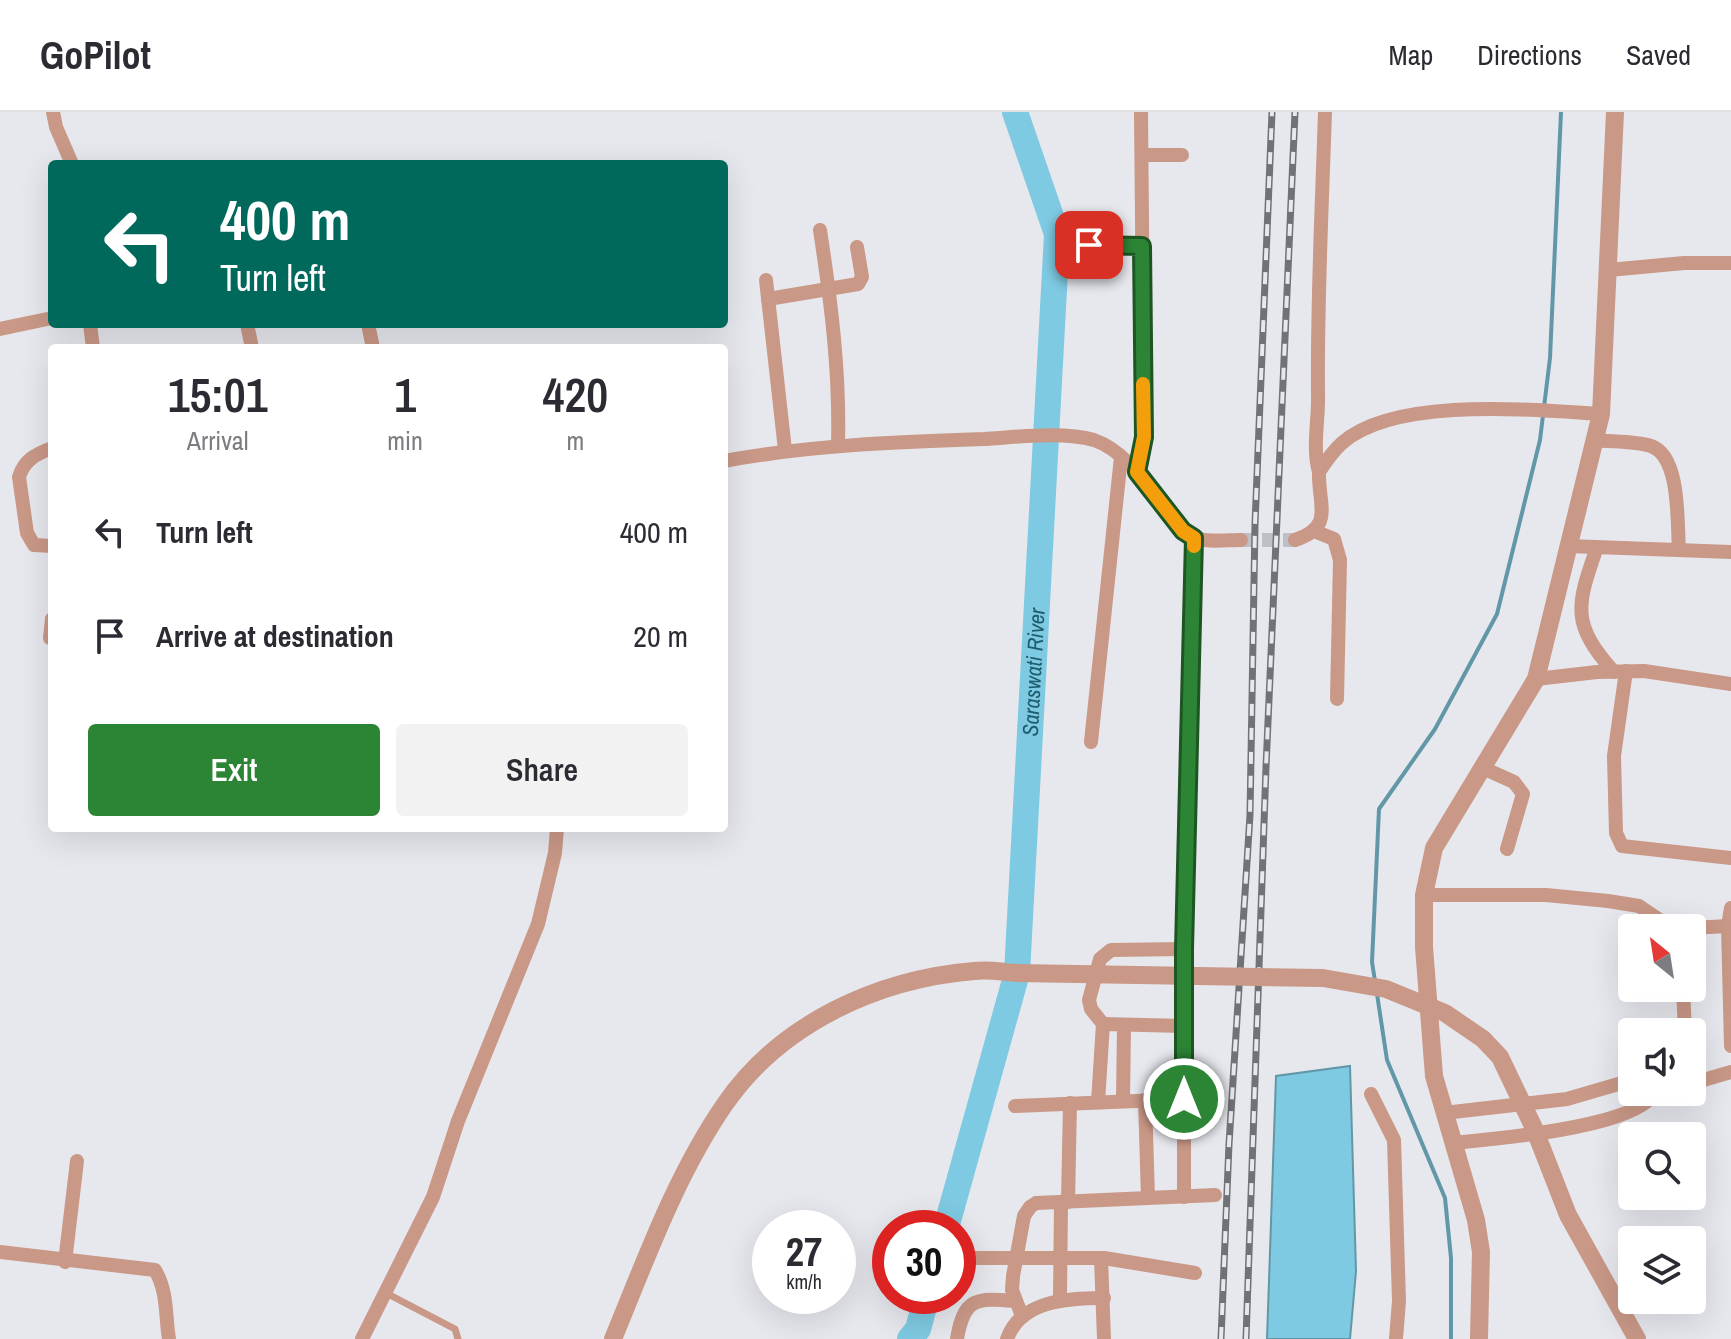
<!DOCTYPE html>
<style>
:root{--surface:#fff;--page:#f2f2f3;--text:#2b2b33;--muted:#7c7c81;--line:#e1e1e2;--accent:#2c8534}
body{margin:0;font-family:"Archivo Narrow",sans-serif;background:var(--page);color:var(--text);height:100vh;display:flex;flex-direction:column;font-size:30px;white-space:nowrap}
*{box-sizing:border-box;margin:0}
p{font-size:26px;color:var(--muted)}
.icon{flex:none;width:44px;height:44px;fill:none;stroke:currentColor;stroke-width:2;stroke-linecap:round;stroke-linejoin:round}
.map{position:relative;flex:1;overflow:hidden}
.panel{position:absolute;left:48px;top:232px;width:680px;height:488px;display:flex;flex-direction:column;background:var(--surface);border-radius:8px;box-shadow:0 8px 32px #0002}
.panel>*{flex:none}
.guide{position:absolute;left:48px;top:48px;width:680px;height:168px;border-radius:8px;box-shadow:0 8px 32px #0002;background:#00695c;color:#fff;overflow:hidden}
.needle{width:52px;rotate:330deg}
.tools{position:absolute;left:1618px;top:802px;display:grid;gap:16px}
.tools a{display:grid;place-items:center;width:88px;height:88px;border-radius:8px;background:var(--surface);box-shadow:0 8px 32px #0002;font-size:40px}
.speed{position:absolute;left:752px;top:1098px;display:flex;gap:16px;font-size:40px;font-weight:700;text-align:center}
.speed>*{display:grid;place-content:center;width:104px;height:104px;border-radius:50%;background:var(--surface);box-shadow:0 8px 32px #0002;line-height:1}
.speed small{font-size:20px;font-weight:400}
.speed .limit{border:12px solid #d22;background:#fff;color:#111}
.pin{position:absolute;display:grid;place-items:center;width:68px;height:68px;color:#fff;margin:-34px;border-radius:16px;box-shadow:0 4px 12px #0006}
.me{position:absolute;width:88px;margin:-44px;rotate:0deg;stroke-linejoin:round;filter:drop-shadow(0 0 6px #0008)}
.turn{display:flex;align-items:center;gap:28px;height:168px;padding:0 40px;font-size:36px}
.turn .icon{width:104px;height:104px;stroke-width:2.5}
.turn b{display:block;font-size:56px;line-height:68px}
.eta{display:flex;justify-content:space-evenly;align-items:center;height:136px;text-align:center}
.eta b{font-size:48px;font-weight:600;line-height:56px}
.button{display:flex;gap:16px;margin-top:auto;padding:16px 40px}
.button a{flex:1;height:92px;border-radius:8px;background:var(--accent);color:#fff;font-size:32px;font-weight:600;line-height:92px;text-align:center}
.button a+a{background:var(--page);color:var(--text)}
ul{padding:0;list-style:none}
li{display:flex;align-items:center;gap:24px;height:104px;padding:0 40px}
li div{flex:1}
li b{display:block;font-size:30px}
li em{font-style:normal}
header{display:flex;align-items:center;gap:48px;box-sizing:border-box;height:112px;padding:0 40px;background:var(--surface);border-bottom:2px solid var(--line)}
header strong{font-size:38px}
nav{display:flex;gap:44px;margin-inline-start:auto;font-size:28px}
.map>svg:first-child{display:block}
.water{fill:#7ecae2;stroke:#6297a8;stroke-width:2}
.lines{fill:none;stroke-linecap:round;stroke-linejoin:round}
.stream{stroke:#6297a8;stroke-width:4}
.river{stroke:#7ecae2;stroke-width:26}
.minor-tunnel{stroke:#bfc0c5;stroke-width:14;stroke-dasharray:14 7;stroke-linecap:butt}
.service{stroke:#c99887;stroke-width:7}
.minor{stroke:#c99887;stroke-width:14}
.tertiary{stroke:#c99887;stroke-width:18}
.rail-casing{stroke:#717276;stroke-width:7}
.rail{stroke:#e7e8ee;stroke-width:4;stroke-dasharray:12;stroke-linecap:butt}
.tertiary-bridge{stroke:#c99887;stroke-width:18}
.route-casing{stroke:#1d5622;stroke-width:20}
.route{stroke:#2c8534;stroke-width:14}
.slow{stroke:#f59e0b;stroke-width:14}
.labels{text-anchor:middle;stroke-width:7;stroke-linejoin:round;paint-order:stroke}
.water-label{font-size:22px;font-style:italic;fill:#1f5d6e;stroke:#e7e8ee}
</style>
<header>
<strong>GoPilot</strong>
<nav><a>Map</a><a>Directions</a><a>Saved</a></nav>
</header>
<div class="map">
<svg width="1731" height="1227" viewBox="0 0 1731 1227">
<rect width="100%" height="100%" fill="#e7e8ee"/>
<polygon class="water" points="1350,954 1356,1159 1350,1227 1267,1227 1276,964"/>
<g class="lines">
<g class="stream">
<polyline points="1375,869 1372,850 1379,697 1435,617 1497,502 1540,328 1550,246 1561,0"/>
<polyline points="1377,882 1387,948 1445,1086 1451,1146 1451,1227"/>
</g>
<g class="river">
<path id="s1" d="M 946,1116 L 1017,861 L 1057,122 L 1015,0"/>
<polyline points="910,1227 918,1217 927,1184"/>
</g>
<polyline class="minor-tunnel" points="1241,428 1295,428"/>
<polyline class="service" points="386,1181 455,1217 458,1227"/>
<g class="minor">
<polyline points="53,0 56,15 72,52"/>
<polyline points="1142,43 1182,43"/>
<path d="M 820,118 C 831,190 840,260 838,333"/>
<polyline points="1089,133 1142,134"/>
<polyline points="1609,158 1684,151 1731,151"/>
<polyline points="766,168 785,338"/>
<polyline points="768,187 858,172 862,165 857,135"/>
<polyline points="90,212 93,236"/>
<polyline points="247,212 252,236"/>
<polyline points="368,212 373,236"/>
<polyline points="0,217 52,206"/>
<path d="M 1594,328 C 1612,330 1634,329 1651,334 C 1681,344 1677,412 1679,438"/>
<path d="M 52,336 C 36,342 24,348 19,365 L 27,421 L 34,433 L 52,434"/>
<path d="M 724,349 C 811,333 896,330 984,327 C 1017,325 1063,319 1094,328 C 1126,339 1148,374 1168,399 C 1175,408 1182,420 1193,425 C 1206,431 1226,428 1241,428"/>
<polyline points="1137,360 1144,325 1141,0"/>
<path d="M 1319,360 C 1312,335 1319,307 1318,281 C 1317,187 1322,94 1325,0"/>
<polyline points="1314,419 1334,427 1340,448 1337,587"/>
<path d="M 1295,428 C 1335,415 1318,393 1319,360 C 1326,349 1333,339 1342,331 C 1395,284 1534,298 1601,302"/>
<polyline points="1568,434 1731,440"/>
<path d="M 1597,435 C 1577,493 1570,511 1614,560"/>
<polyline points="50,526 52,507"/>
<polyline points="1626,559 1614,644 1616,721 1622,734 1731,746"/>
<polyline points="1536,567 1597,560 1644,559 1731,572"/>
<polyline points="1091,630 1121,345"/>
<polyline points="1483,656 1514,670 1523,682 1507,737"/>
<polyline points="1424,783 1546,783 1608,789 1639,794 1667,813 1677,816"/>
<polyline points="1731,796 1728,814 1731,934"/>
<polyline points="1692,816 1728,814"/>
<polyline points="1683,876 1685,920"/>
<polyline points="1103,912 1184,914"/>
<polyline points="1692,966 1700,969 1731,960"/>
<polyline points="1371,982 1394,1028 1399,1189 1396,1227"/>
<polyline points="1145,988 1148,1086"/>
<polyline points="1123,989 1124,913"/>
<polyline points="1098,990 1103,912 1091,897 1089,888 1100,847 1111,838 1184,837"/>
<polyline points="1015,994 1184,987"/>
<polyline points="1444,1001 1567,987 1632,968"/>
<path d="M 1453,1031 C 1493,1027 1637,1016 1655,980"/>
<polyline points="1184,1085 1184,837 1194,426"/>
<polyline points="1068,1090 1070,991"/>
<path d="M 0,1140 L 155,1158 C 168,1180 165,1203 169,1227"/>
<polyline points="970,1146 1104,1146 1195,1161"/>
<polyline points="1101,1146 1104,1227"/>
<polyline points="65,1150 77,1049"/>
<polyline points="1060,1187 1061,1090"/>
<polyline points="1022,1204 1012,1178 1013,1164 1024,1104 1030,1095 1036,1091 1215,1083"/>
<polyline points="362,1227 433,1085 458,1009 538,812 555,741 557,716"/>
<path d="M 957,1227 C 964,1184 978,1186 1016,1189"/>
<path d="M 1007,1227 C 1021,1188 1069,1186 1104,1186"/>
</g>
<g class="tertiary">
<path d="M 613,1227 C 646,1147 676,1063 725,992 C 781,911 878,867 974,859 C 988,857 1003,860 1017,861"/>
<polyline points="1479,1227 1481,1140 1476,1108 1434,964 1424,835 1424,783 1434,736 1536,567 1601,302 1615,0"/>
</g>
<g class="rail-casing">
<g id="rail">
<polyline points="1221,1227 1229,1032 1250,703 1255,412 1272,0"/>
<polyline points="1246,1227 1266,655 1295,0"/>
</g>
</g>
<use href="#rail" class="rail"/>
<polyline class="tertiary-bridge" points="1017,861 1323,866 1386,877 1445,901 1483,927 1500,945 1534,1016 1568,1103 1637,1227"/>
</g>
<g class="lines">
<g class="route-casing">
<polyline id="route" points="1089,133 1142,134 1144,325 1137,360 1183,419 1194,426 1184,837 1184,987"/>
</g>
<use href="#route" class="route"/>
<polyline class="slow" points="1143,272 1144,325 1137,360 1183,419 1194,426 1194,434"/>
</g>
<g class="labels">
<g class="water-label">
<text dy="8" stroke="none"><textPath href="#s1" startOffset="566">Saraswati River</textPath></text>
</g>
</g>
</svg>
<div class="tools">
<a><svg class="needle" viewBox="-14 -14 28 28"><path d="M0-13l5 13h-10z" fill="#e53935"/><path d="M0 13l5-13h-10z" fill="#7c7c81"/></svg></a>
<a><svg class="icon" aria-label="sound" viewBox="0 0 24 24"><path d="M4 9h4l5-4v14l-5-4H4zM17 9q2 3 0 6"/></svg></a>
<a><svg class="icon" aria-label="search" viewBox="0 0 24 24"><circle cx="10" cy="10" r="6"/><path d="M15 15l6 6"/></svg></a>
<a><svg class="icon" aria-label="layers" viewBox="0 0 24 24"><path d="M12 4l9 5-9 5-9-5zM3 14l9 5 9-5"/></svg></a>
</div>
<div class="speed"><div>27<small>km/h</small></div><div class="limit">30</div></div>
<div class="pin" style="left:1089px;top:133px;background:#d93025"><svg class="icon" aria-label="arrive" viewBox="0 0 24 24"><path d="M6 21V4h12l-3 4 3 4H6"/></svg></div>
<svg class="me" style="left:1184px;top:987px" viewBox="-20 -20 40 40"><circle r="17" fill="#2c8534" stroke="#fff" stroke-width="3"/><path d="M0-11L8 9 0 5-8 9z" fill="#fff"/></svg>
<div class="guide">
<div class="turn"><svg class="icon" aria-label="left" viewBox="0 0 24 24"><path d="M17 20v-9H6M10 6l-5 5 5 5"/></svg><div><b>400 m</b>Turn left</div></div>
</div>
<section class="panel">
<div class="eta">
<div><b>15:01</b><p>Arrival</p></div>
<div><b>1</b><p>min</p></div>
<div><b>420</b><p>m</p></div>
</div>
<ul>
<li><svg class="icon" aria-label="left" viewBox="0 0 24 24"><path d="M17 20v-9H6M10 6l-5 5 5 5"/></svg><div><b>Turn left</b></div><em>400 m</em></li>
<li><svg class="icon" aria-label="arrive" viewBox="0 0 24 24"><path d="M6 21V4h12l-3 4 3 4H6"/></svg><div><b>Arrive at destination</b></div><em>20 m</em></li>
</ul>
<div class="button"><a>Exit</a><a>Share</a></div>
</section>
</div>
